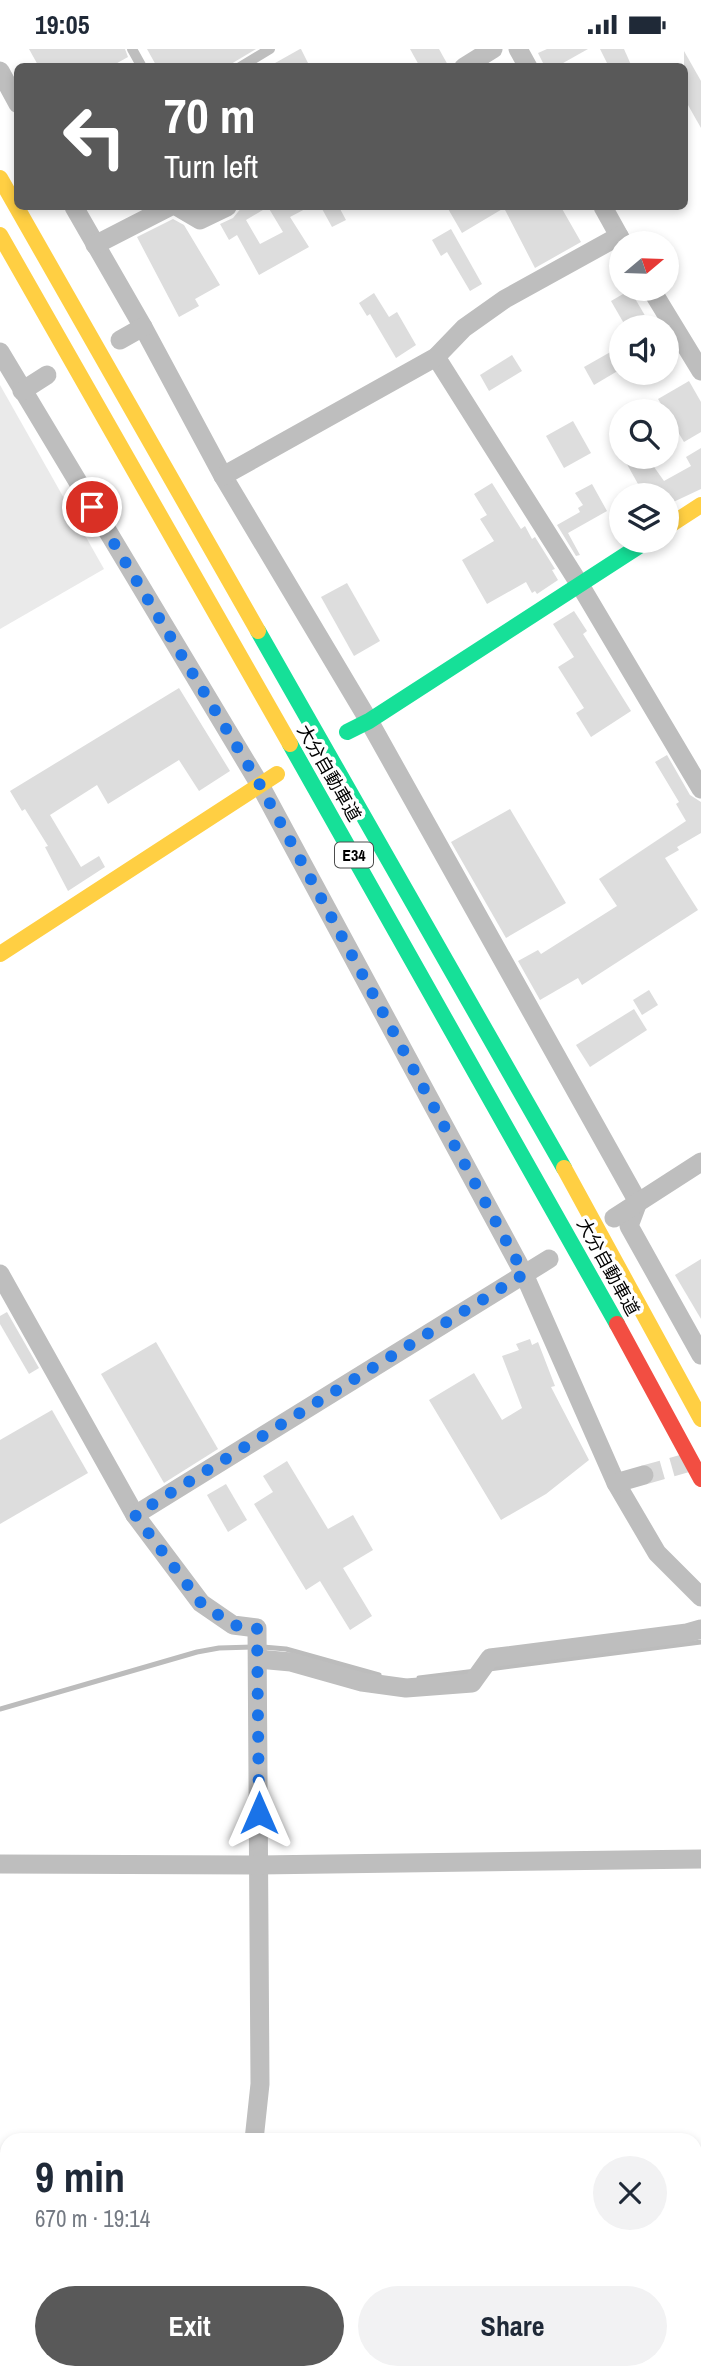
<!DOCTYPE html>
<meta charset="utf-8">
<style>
:root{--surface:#fff;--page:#f2f2f3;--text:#1f2937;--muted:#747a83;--accent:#595959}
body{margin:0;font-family:"Archivo Narrow","Noto Sans JP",sans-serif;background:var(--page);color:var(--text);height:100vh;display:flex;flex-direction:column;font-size:26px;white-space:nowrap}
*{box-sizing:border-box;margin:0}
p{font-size:23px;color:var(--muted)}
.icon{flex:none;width:38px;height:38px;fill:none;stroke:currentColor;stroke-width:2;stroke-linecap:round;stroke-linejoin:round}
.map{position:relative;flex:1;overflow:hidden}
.details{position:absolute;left:0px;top:2084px;width:702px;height:247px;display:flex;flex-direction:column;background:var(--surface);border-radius:21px 21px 0 0;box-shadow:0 4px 10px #0003}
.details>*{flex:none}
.hud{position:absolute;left:14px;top:14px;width:674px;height:147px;border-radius:10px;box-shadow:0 4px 10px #0003;background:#595959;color:#fff;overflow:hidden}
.needle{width:46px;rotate:71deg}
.fabs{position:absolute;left:609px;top:182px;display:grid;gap:14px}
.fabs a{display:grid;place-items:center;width:70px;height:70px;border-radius:50%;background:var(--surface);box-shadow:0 4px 10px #0003;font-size:35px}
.pin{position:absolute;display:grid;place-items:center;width:60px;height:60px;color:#fff;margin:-30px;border:4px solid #fff;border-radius:50%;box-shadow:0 2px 7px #0007}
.me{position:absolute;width:77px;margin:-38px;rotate:0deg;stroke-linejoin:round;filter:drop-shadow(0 0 5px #0008)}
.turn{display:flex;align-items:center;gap:24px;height:147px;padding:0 35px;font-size:32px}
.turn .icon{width:91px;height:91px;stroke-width:2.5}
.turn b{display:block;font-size:49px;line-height:60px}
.round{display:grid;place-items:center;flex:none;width:74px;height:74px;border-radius:37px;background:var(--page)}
.summary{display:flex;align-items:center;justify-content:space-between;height:119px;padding:0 35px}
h1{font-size:42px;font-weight:700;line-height:52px}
.action{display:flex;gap:14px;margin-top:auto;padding:14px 35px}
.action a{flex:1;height:80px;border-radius:42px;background:var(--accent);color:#fff;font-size:28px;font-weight:700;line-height:80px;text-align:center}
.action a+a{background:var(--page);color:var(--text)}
.status{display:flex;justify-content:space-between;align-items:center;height:49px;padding:0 35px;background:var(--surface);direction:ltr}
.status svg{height:19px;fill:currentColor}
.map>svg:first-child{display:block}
.green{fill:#eaeaea}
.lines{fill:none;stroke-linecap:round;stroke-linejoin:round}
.stream{stroke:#bcbcbc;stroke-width:5}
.river{stroke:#bcbcbc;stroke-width:30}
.building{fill:#ddd}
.street-tunnel{stroke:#d9d9d9;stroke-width:19;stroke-dasharray:19 10;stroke-linecap:butt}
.lane{stroke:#bebebe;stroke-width:10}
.street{stroke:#bebebe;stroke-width:19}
.fast{stroke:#16e098;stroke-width:16}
.slow{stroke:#ffcf43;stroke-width:16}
.jam{stroke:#f24e42;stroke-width:16}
.route{stroke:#1a73e8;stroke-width:12;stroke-dasharray:0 21.6}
.labels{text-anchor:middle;stroke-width:7;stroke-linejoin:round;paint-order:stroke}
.shield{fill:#fff;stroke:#4c4c4c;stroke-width:2}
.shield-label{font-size:16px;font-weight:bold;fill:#000}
.street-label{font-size:18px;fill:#000;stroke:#fff}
</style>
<div class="status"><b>19:05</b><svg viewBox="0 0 49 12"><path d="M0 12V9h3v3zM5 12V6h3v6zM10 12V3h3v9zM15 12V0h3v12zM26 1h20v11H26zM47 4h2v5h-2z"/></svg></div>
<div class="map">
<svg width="701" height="2330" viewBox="0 0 701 2330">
<rect width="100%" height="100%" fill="#fff"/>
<polygon class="green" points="0,336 104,520 0,580"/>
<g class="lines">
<g class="stream">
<polyline points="263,1598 286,1600 379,1626"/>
<polyline points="489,1620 701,1593"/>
<polyline points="419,1629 476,1622"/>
<polyline points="0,1660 197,1603 219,1599 253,1598"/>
<polyline points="695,2306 701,2307"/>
<polyline points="240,2330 271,2324"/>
</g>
<polyline class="river" points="0,2328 15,2330"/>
</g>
<g class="building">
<polygon points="29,0 125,0 128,8 110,18 39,18"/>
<polygon points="147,0 256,0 226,18 157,18"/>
<polygon points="301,0 310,18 268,18 300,0"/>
<polygon points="410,0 439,0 449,18 420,18"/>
<polygon points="547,0 588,0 556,18 545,18 538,4"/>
<polygon points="600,0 624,0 632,18 609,18"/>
<polygon points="684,2 701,32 701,79 684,49"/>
<polygon points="242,158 268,158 246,171 260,195 283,183 268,158 309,158 290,168 309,198 259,226 237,186 229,191 220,175 233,169"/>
<polygon points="321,158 339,158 346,171 332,178"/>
<polygon points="447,158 561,158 581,193 535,219 504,159 462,184"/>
<polygon points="173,170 184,176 220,236 195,250 199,257 179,268 137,188"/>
<polygon points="451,180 482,235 470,242 447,203 441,207 432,191"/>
<polygon points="630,241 647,270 632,278 626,278 611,252"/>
<polygon points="374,244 389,268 397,263 416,296 396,309 370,265 367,267 359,254"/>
<polygon points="621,297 621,320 594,336 584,318"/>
<polygon points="512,306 522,322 489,342 480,326"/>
<polygon points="689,332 701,353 701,383 684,393 658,350"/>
<polygon points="573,372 591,404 564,419 546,387"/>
<polygon points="701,399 701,440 667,456 667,446 639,446 643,444 623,408 647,408 664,432 691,417 686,408"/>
<polygon points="492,434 521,480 525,477 532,490 535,488 555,520 552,521 558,531 537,545 535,542 532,544 526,533 487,555 462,511 494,492 480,470 487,466 474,445"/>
<polygon points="592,435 607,462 568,484 580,506 576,507 557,476 580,463 578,459 583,456 575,444"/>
<polygon points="347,534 380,592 354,607 321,548"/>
<polygon points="574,562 587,582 583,585 631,662 591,688 576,664 584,659 558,618 574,608 553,575"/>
<polygon points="179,639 230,722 199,742 179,711 108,755 97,736 50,766 81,818 99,807 105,818 68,842 45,798 48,797 25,760 22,762 10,742"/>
<polygon points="667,706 690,746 701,753 701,784 677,798 679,801 665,809 698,861 582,936 578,929 540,951 518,912 538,901 541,905 617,857 599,830 686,772 676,755 679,753 655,713"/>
<polygon points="510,760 566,854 506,889 451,793"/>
<polygon points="649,941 658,956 642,966 633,951"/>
<polygon points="634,960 647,981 590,1018 576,996"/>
<polygon points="701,1210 701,1270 675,1226"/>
<polygon points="7,1263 39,1319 29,1325 0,1275 0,1267"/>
<polygon points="530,1290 532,1296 538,1293 555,1337 551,1338 589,1411 546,1445 501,1471 429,1351 474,1324 502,1371 522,1359 502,1307 519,1301 516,1295"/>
<polygon points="156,1293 218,1400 164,1434 101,1325"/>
<polygon points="52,1361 88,1424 0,1475 0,1391"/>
<polygon points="287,1412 328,1480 353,1466 373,1501 343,1519 372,1567 350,1581 320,1532 306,1541 254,1455 273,1443 263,1427"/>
<polygon points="226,1435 247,1471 228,1483 207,1446"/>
</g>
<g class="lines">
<polyline class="street-tunnel" points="644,1426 697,1411"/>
<g class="lane">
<polyline points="132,0 142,18"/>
<polyline points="240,18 270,0"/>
</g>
<g class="street">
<polyline points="518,0 528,18"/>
<polyline points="464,18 493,0"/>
<polyline points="0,22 18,55"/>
<polyline points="74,158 143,278 223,427 369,672 638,1153"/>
<polyline points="178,158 200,171 227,158"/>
<polyline points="603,158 623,194"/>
<polyline points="95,196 169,158"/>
<polyline points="651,240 701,322"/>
<polyline points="120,291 143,278"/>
<polyline points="0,303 260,736 524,1225 616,1434 657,1504 701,1548"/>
<polyline points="436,308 580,536 701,740"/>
<polyline points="22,342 47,326"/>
<polyline points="223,427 436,308 464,279 505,250 619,187"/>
<polyline points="638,1153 629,1177 701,1306"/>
<polyline points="614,1169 701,1113"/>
<polyline points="0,1225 135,1466 201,1554 233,1576 257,1579 260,2035 254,2091"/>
<polyline points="616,1434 644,1426"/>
<polyline points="135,1466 549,1210"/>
<polyline points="258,1610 291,1613 362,1633 406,1639 472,1634 490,1609 687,1584 701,1580"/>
<polyline points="0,1815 259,1816 701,1810"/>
<polyline points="0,2225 7,2225"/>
<polyline points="0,2242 7,2243"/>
<polyline points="695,2266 701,2265"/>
<polyline points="227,2330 228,2324"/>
</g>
<g class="fast">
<polyline points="258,582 564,1119"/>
<polyline points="347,683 369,672 647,492"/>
<polyline points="290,695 617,1275"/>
</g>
<g class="slow">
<polyline points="0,129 258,582"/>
<polyline points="0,186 290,695"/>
<polyline points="667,478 701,456"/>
<polyline points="0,905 277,725"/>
<polyline points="564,1119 701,1370"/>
</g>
<polyline class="jam" points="617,1275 701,1430"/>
</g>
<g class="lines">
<polyline class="route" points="92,458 260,736 524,1225 135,1466 201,1554 233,1576 257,1579 259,1764"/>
</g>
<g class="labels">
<rect class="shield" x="335" y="793.5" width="38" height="25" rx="5"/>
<g class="shield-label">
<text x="354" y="812">E34</text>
</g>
<g class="street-label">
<text transform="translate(329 724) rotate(60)" y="6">大分自動車道</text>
<text transform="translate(608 1218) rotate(61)" y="6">大分自動車道</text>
</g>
</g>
</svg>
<div class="fabs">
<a><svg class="needle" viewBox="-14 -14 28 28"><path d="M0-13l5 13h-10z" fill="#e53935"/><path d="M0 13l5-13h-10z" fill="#747a83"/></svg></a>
<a><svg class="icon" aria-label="sound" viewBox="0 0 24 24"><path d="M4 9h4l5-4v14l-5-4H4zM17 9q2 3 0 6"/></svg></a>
<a><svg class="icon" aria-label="search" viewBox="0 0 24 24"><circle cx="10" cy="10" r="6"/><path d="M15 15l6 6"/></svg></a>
<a><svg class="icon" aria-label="layers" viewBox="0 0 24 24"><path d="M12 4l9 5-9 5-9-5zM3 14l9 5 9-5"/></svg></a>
</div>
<div class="pin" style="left:92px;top:458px;background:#d93025"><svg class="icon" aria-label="arrive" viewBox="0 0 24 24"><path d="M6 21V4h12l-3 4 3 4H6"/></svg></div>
<svg class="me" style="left:259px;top:1764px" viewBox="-20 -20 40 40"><path d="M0-17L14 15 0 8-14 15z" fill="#1a73e8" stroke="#fff" stroke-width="4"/></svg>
<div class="hud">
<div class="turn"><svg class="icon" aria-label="left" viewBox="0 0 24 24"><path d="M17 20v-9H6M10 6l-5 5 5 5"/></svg><div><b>70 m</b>Turn left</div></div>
</div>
<section class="details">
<div class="summary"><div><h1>9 min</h1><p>670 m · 19:14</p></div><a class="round"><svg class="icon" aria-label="close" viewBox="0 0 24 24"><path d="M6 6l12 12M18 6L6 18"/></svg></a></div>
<div class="action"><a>Exit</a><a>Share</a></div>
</section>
</div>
